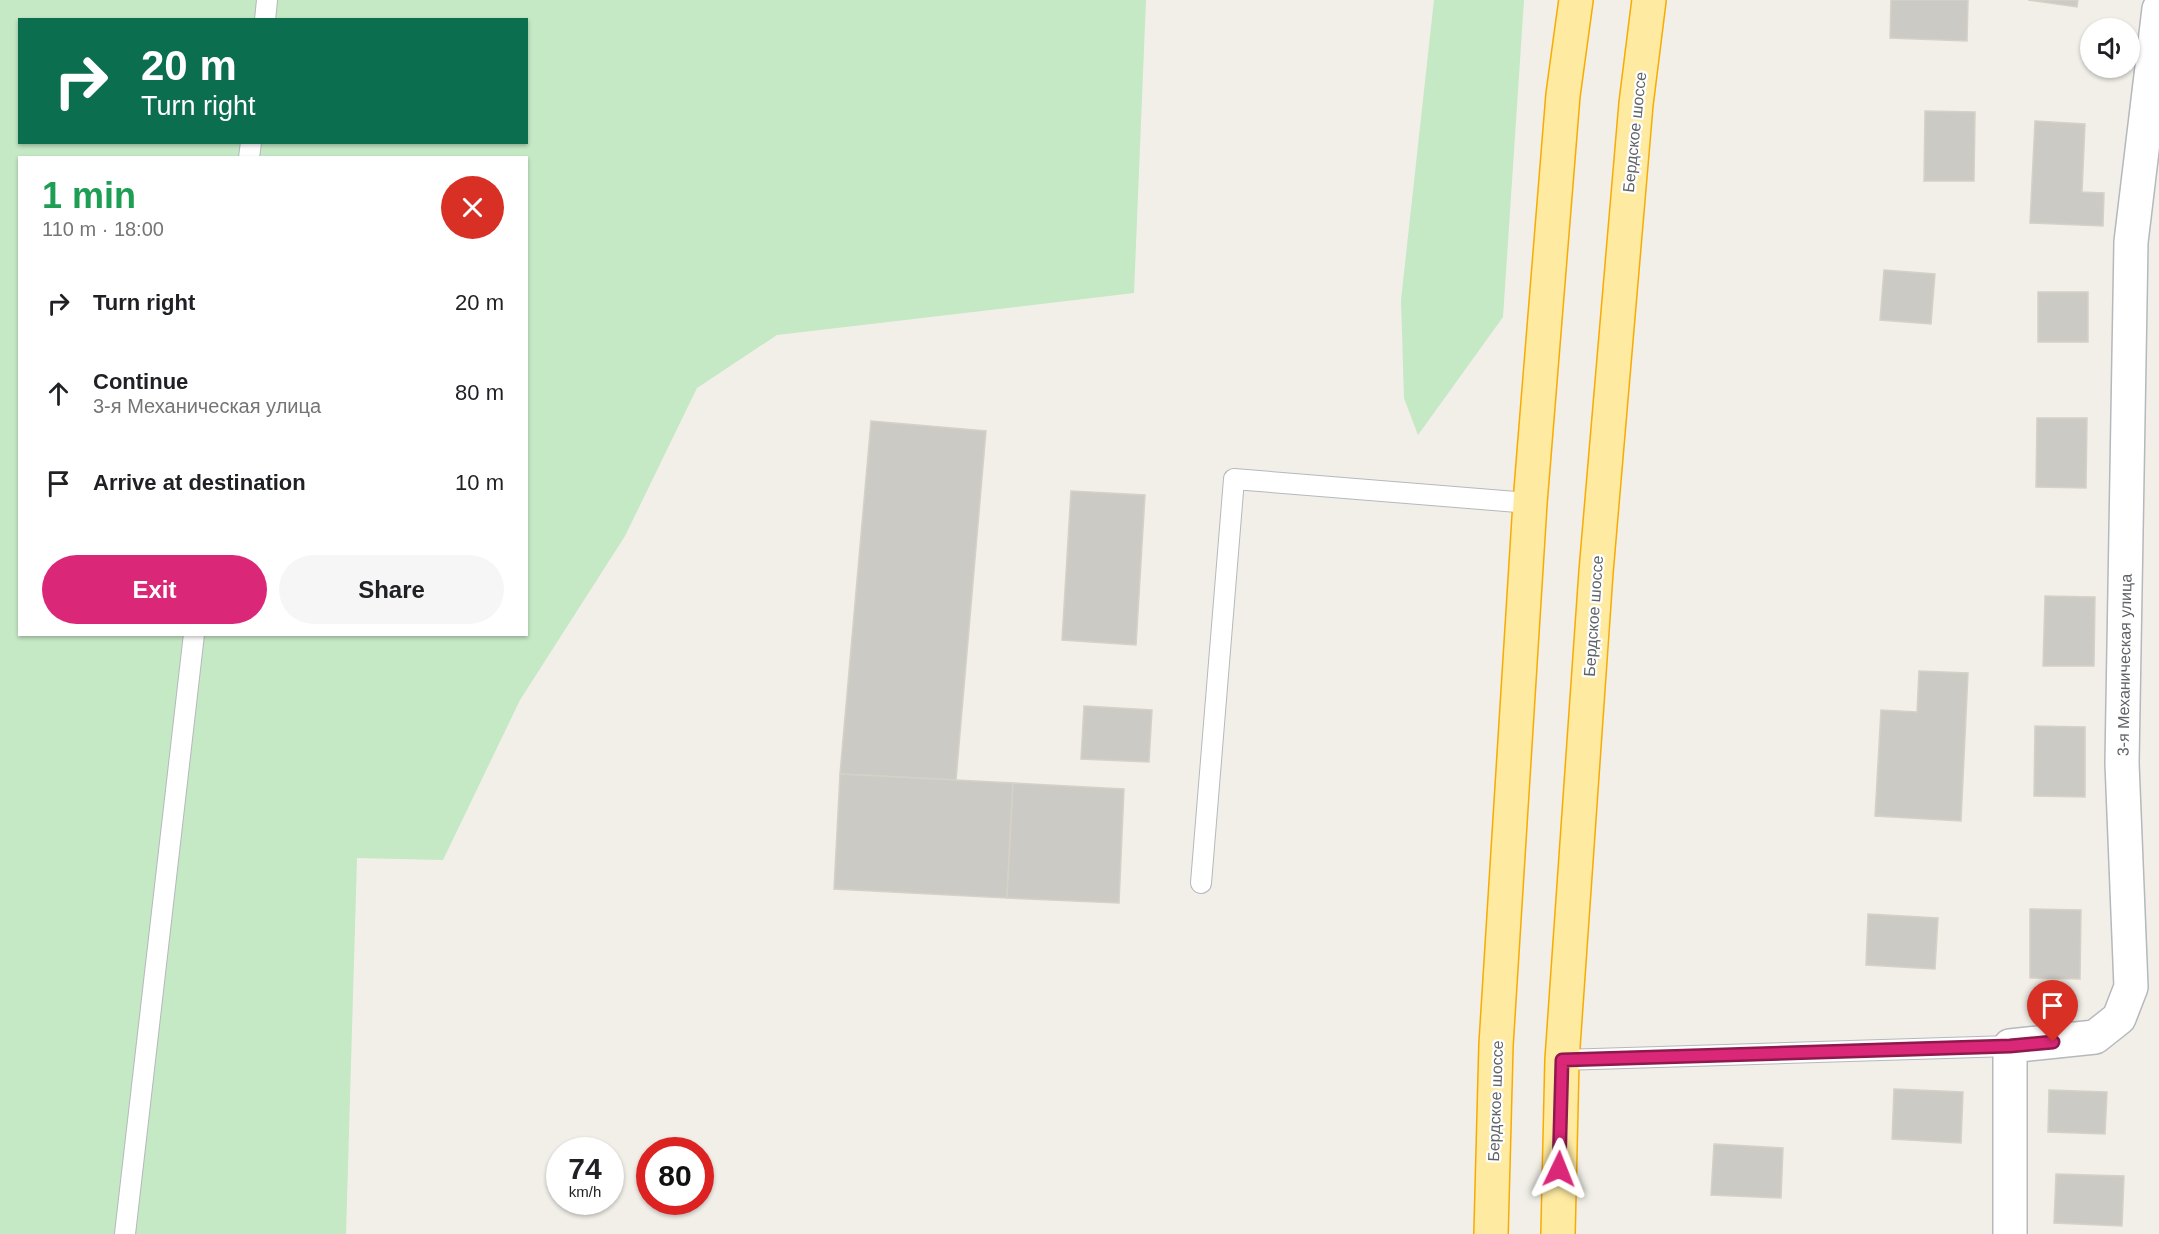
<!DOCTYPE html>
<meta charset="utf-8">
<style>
:root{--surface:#fff;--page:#f6f6f6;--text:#202124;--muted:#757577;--accent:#db2777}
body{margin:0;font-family:Helvetica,sans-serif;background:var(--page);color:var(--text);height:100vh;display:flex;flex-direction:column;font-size:22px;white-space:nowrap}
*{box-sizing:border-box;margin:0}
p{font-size:20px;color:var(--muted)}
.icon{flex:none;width:33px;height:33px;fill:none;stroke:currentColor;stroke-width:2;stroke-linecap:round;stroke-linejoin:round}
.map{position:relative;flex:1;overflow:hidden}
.details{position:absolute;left:18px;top:156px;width:510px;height:480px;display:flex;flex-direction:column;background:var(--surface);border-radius:0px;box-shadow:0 2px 4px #0004}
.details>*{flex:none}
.banner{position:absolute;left:18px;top:18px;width:510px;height:126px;border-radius:0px;box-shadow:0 2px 4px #0004;background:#0b6e4f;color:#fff;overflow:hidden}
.buttons{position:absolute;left:2080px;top:18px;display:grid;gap:12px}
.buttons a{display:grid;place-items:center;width:60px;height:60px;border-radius:50%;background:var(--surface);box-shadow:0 2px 4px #0004;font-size:30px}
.speed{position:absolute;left:546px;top:1137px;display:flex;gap:12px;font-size:30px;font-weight:700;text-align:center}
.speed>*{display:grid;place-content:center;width:78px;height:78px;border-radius:50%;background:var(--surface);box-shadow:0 2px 4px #0004;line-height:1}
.speed small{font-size:15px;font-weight:400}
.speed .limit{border:9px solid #d22;background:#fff;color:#111}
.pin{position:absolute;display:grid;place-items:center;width:51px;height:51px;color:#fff;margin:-62px -26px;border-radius:50% 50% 50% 0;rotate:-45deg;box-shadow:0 0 6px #0007}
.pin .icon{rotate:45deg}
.me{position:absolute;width:66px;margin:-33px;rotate:2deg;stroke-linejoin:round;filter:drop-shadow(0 0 4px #0008)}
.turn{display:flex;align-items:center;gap:21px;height:126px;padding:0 24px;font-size:27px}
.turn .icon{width:78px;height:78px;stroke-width:2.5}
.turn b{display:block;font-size:42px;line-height:51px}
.round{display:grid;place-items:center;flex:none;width:63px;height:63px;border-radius:32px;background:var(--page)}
.overview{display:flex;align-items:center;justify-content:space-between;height:102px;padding:0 24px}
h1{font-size:36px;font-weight:700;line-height:45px;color:#1e9e55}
.action{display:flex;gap:12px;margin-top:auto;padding:12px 24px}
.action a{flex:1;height:69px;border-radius:36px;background:var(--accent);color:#fff;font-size:24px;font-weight:700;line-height:69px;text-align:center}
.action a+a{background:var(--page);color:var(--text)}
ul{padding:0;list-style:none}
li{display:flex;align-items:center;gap:18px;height:90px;padding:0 24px}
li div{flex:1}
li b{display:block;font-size:22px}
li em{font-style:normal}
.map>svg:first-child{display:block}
.green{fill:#c5e8c5;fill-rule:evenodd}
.building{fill:#cccac5;stroke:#d6d1c6;stroke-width:1.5}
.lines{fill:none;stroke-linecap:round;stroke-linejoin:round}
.service-casing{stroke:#b5b8bc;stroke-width:22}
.minor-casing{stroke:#b5b8bc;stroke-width:36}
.trunk-casing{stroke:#f9ab00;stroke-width:36}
.service{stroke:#fff;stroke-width:20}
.minor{stroke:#fff;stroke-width:33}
.trunk{stroke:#feeaa1;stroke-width:33}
.route-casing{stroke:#8e194d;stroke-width:15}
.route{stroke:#db2777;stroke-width:10}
.labels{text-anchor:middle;stroke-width:4.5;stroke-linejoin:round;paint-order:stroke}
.street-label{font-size:16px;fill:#5f6368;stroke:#fff}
</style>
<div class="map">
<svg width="2159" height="1234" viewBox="0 0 2159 1234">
<rect width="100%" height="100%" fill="#f1efe8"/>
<g class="green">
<path d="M 0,0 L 1146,0 L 1134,293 L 777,335 L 697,388 L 625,536 L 520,700 L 443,860 L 357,858 L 346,1234 L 0,1234 ZM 20,20 L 526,20 L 526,142 L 20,142 ZM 20,158 L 526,158 L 526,634 L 20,634 Z"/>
<polygon points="1434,0 1524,0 1503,317 1418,435 1404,398 1401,300"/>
</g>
<g class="building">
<polygon points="1891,0 1968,0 1967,41 1890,38"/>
<polygon points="2028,0 2078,0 2077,7"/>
<polygon points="1925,111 1975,112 1974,181 1924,181"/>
<polygon points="2035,121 2085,124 2082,192 2104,193 2103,226 2030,223"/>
<polygon points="1884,270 1935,274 1931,324 1880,320"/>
<rect x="2038" y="292" width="50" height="50"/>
<polygon points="2037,418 2087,418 2086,488 2036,487"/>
<polygon points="871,421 986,431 956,780 840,774"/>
<polygon points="1071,491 1145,495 1136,645 1062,640"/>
<polygon points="2045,596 2095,597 2094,666 2043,666"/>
<polygon points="1919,671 1968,673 1961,821 1875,816 1881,710 1917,712"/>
<polygon points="1084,706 1152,710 1149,762 1081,759"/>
<polygon points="2035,726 2085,727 2085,797 2034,796"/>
<polygon points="840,774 1013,783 1007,898 834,889"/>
<polygon points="1013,783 1124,789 1119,903 1007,898"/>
<polygon points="2030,909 2081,910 2080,979 2030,978"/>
<polygon points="1868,914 1938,918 1935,969 1866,965"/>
<polygon points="1894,1089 1963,1092 1961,1143 1892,1139"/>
<polygon points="2049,1090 2107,1092 2105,1134 2048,1132"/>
<polygon points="1714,1144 1783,1148 1781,1198 1711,1195"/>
<polygon points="2056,1174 2124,1176 2122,1226 2054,1223"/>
</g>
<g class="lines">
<g class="service-casing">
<g id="service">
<polyline points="265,20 267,0"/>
<polyline points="249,158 251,142"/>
<polyline points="1201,883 1234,479 1530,503"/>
<polyline points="1562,1060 2010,1046"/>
<polyline points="125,1234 194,634"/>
</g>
</g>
<g class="minor-casing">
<polyline id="minor" points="2010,1234 2010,1046 2095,1037 2119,1018 2131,987 2122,763 2131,242 2159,9"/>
</g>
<g class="trunk-casing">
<g id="trunk">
<polyline points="1491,1234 1496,1045 1530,503 1563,95 1576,0"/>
<polyline points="1558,1234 1562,1060 1596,572 1636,104 1649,0"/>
</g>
</g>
<use href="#service" class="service"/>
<use href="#minor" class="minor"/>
<use href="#trunk" class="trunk"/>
</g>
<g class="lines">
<g class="route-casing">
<polyline id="route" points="1559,1169 1562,1060 2010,1046 2053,1042"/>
</g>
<use href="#route" class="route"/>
</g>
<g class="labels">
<g class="street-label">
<text transform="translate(1634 132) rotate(-84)" y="6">Бердское шоссе</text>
<text transform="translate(1593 616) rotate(-86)" y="6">Бердское шоссе</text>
<text transform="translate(2124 665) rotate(-89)" y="6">3-я Механическая улица</text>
<text transform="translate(1495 1101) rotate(-88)" y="6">Бердское шоссе</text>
</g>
</g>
</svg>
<div class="buttons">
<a><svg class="icon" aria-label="sound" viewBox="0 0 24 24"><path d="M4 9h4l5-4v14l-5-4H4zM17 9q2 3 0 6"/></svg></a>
</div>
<div class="speed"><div>74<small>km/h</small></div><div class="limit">80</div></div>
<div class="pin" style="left:2053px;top:1042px;background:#d93025"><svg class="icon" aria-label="arrive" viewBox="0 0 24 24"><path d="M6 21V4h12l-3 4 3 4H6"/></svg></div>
<svg class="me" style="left:1559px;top:1169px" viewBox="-20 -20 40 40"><path d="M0-17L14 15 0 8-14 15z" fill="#db2777" stroke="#fff" stroke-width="4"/></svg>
<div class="banner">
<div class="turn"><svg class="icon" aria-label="right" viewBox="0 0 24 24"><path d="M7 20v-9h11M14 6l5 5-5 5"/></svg><div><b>20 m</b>Turn right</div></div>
</div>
<section class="details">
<div class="overview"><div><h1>1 min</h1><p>110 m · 18:00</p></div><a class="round" style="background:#d93025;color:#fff"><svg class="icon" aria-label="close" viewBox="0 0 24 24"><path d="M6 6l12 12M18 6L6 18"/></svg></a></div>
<ul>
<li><svg class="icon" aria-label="right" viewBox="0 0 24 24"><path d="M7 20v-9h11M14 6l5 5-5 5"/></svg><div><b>Turn right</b></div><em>20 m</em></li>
<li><svg class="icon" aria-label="ahead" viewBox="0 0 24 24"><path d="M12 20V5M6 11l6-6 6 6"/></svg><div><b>Continue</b><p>3-я Механическая улица</p></div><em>80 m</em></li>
<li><svg class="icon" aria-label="arrive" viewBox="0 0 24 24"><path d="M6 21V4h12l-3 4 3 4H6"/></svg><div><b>Arrive at destination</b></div><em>10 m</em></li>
</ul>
<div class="action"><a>Exit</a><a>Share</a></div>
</section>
</div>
